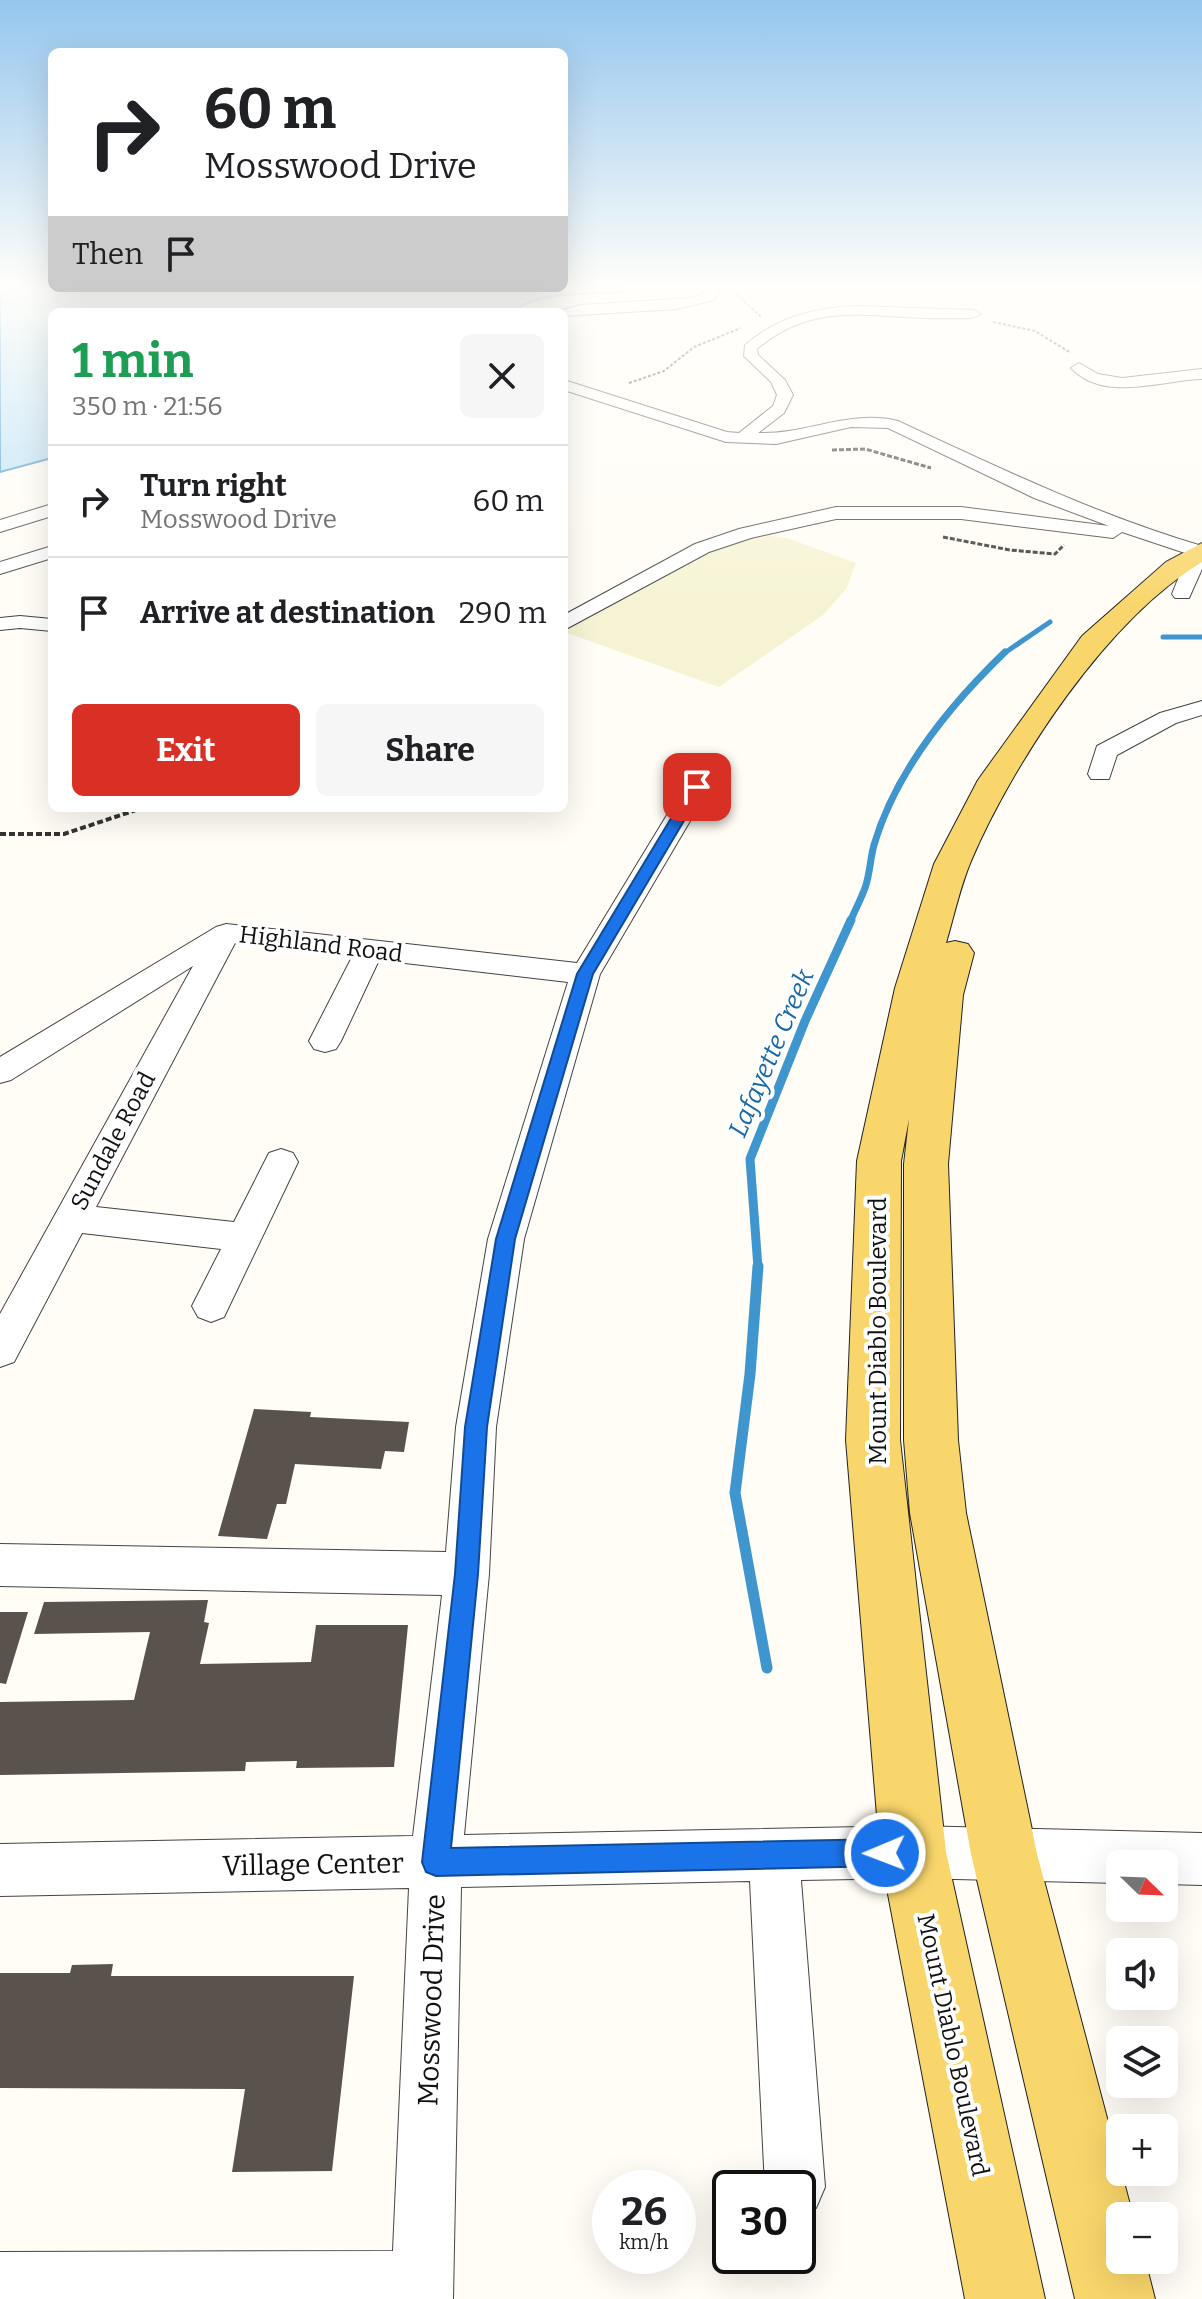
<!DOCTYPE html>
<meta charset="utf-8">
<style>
:root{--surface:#fff;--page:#f6f6f6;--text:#202124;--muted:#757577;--line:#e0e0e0;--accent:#d93025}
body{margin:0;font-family:Bitter,serif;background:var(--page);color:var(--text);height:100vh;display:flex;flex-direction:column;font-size:30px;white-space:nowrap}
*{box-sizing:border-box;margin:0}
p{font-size:26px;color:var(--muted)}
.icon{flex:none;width:44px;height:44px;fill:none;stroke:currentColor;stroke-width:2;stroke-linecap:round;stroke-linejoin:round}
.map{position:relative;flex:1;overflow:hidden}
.panel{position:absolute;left:48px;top:308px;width:520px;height:504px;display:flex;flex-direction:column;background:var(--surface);border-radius:12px;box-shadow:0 8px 32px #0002}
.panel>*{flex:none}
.top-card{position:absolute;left:48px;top:48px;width:520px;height:244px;border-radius:12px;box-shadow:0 8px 32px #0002;background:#fff;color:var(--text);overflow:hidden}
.needle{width:52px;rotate:113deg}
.controls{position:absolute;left:1106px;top:1850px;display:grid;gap:16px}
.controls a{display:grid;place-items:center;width:72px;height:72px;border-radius:12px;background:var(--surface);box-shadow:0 8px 32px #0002;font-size:40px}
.speed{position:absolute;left:592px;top:2170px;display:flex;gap:16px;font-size:40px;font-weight:700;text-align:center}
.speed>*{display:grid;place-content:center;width:104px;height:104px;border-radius:50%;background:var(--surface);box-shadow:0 8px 32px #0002;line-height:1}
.speed small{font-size:20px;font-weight:400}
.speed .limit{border:4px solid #111;border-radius:12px;background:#fff;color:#111}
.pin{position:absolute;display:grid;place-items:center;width:68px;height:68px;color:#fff;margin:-34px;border-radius:16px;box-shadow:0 4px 12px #0006}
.me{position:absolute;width:88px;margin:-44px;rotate:269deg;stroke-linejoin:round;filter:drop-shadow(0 0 6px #0008)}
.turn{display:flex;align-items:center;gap:28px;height:168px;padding:0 24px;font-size:36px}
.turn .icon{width:104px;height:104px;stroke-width:2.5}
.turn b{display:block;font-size:56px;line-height:68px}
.then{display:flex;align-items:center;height:76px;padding:0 24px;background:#0003;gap:16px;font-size:30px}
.round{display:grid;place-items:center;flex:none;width:84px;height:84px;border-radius:12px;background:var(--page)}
.head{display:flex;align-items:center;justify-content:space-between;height:136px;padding:0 24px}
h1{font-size:48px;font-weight:700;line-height:60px;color:#1e9e55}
.button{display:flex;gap:16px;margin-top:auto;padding:16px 24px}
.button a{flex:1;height:92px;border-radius:12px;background:var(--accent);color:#fff;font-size:32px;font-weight:700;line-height:92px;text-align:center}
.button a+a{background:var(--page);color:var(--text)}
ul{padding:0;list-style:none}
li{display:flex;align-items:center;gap:24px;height:112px;padding:0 24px;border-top:2px solid var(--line)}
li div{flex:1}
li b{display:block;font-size:30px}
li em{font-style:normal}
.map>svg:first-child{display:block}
.farmland{fill:#f6f3d4}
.water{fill:#b9e0f7;stroke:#3f96cf;stroke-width:2}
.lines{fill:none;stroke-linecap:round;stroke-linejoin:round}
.stream-far3{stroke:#3f96cf;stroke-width:5}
.stream-far2{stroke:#3f96cf;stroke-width:7}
.stream-far1{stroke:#3f96cf;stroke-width:9}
.stream{stroke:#3f96cf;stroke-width:11}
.building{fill:#5a524d}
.minor-casing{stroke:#444;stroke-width:2}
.major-casing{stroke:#222;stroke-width:2}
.path-far2{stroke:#333;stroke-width:2;stroke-dasharray:3 2;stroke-linecap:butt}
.path-far1{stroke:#333;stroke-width:3;stroke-dasharray:5 2;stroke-linecap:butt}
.path{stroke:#333;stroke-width:4;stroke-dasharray:6 3;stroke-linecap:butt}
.minor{fill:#fff;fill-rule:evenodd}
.major{fill:#f9d66b;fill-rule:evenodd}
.route{fill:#1a73e8;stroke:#114b97;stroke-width:2}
.labels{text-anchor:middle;stroke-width:8;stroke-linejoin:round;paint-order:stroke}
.street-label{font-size:24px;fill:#111;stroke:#fff}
.water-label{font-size:26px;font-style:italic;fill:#1768a6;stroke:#fff}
.near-street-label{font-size:28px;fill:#111;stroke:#fff}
</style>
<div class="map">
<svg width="1202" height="2299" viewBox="0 0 1202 2299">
<rect width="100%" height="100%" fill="#fffdf5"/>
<polygon class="farmland" points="746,533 787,538 856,563 846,589 823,615 719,687 564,632 564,624"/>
<path class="water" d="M 0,287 L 621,287 L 628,289 C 620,295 613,292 604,293 C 577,294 529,294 515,312 L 52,312 L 52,458 L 0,472 Z"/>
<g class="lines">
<g class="stream-far3">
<polyline points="1163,637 1202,637"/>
<polyline points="1003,654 1050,622"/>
</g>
<path class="stream-far2" d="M 850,922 C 855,910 861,899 865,888 C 870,874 870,859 874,845 C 896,770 950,705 1005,652"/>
<polyline class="stream-far1" points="758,1268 750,1159 805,1021 851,920"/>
<polyline class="stream" points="758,1266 750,1374 735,1493 767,1668"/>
</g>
<g class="building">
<polygon points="254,1409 311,1412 310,1417 409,1422 404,1452 385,1451 381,1469 295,1464 286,1504 277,1504 267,1539 218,1536"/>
<polygon points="208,1600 204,1622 209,1623 200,1664 311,1662 316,1625 408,1625 394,1767 296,1768 297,1761 246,1762 245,1771 0,1775 0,1702 134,1700 150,1632 34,1634 44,1602"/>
<polygon points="0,1612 28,1612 6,1684 0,1683"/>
<polygon points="113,1964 111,1976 354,1976 332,2171 232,2172 245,2089 0,2088 0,1973 70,1973 72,1965"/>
</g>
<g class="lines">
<g class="minor-casing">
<g id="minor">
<polygon points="700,287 714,287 719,292 714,300 676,309 564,316 564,312 555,312 580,305 692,298 704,294"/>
<path d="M 856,306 L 974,310 L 981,314 C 973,320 962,318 952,318 C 879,321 819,296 757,349 L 758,355 L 785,380 L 793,395 L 784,413 L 758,433 C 806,435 849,409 898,421 C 997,467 1097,515 1202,546 L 1202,569 L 1189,598 L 1175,598 L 1172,594 L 1188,554 L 1122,532 L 1113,538 L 961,519 L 836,519 L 751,538 L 709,552 L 564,630 L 564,615 L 695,544 L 739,529 L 836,507 L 961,507 L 1109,526 L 1034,498 L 888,428 L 851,427 L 776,444 L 726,442 L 564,390 L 564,380 L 727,432 L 739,433 L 773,406 L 777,395 L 771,382 L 744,356 L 745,345 C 778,317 813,308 856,306 Z"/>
<path d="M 1079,363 L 1098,374 L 1122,378 L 1202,369 L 1202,379 C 1161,380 1104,403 1071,368 Z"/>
<polygon points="52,504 52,516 0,532 0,520"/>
<polygon points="52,546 52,558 0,574 0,562"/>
<polygon points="20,616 52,619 52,631 20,628 0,630 0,618"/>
<polygon points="1202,701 1202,715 1176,723 1117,755 1109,779 1091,779 1088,774 1097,746 1160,713"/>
<polygon points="697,779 706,782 710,787 600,974 524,1239 496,1427 489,1574 464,1835 913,1826 1202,1833 1202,1885 1164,1884 1164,1864 1120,1864 1120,1883 913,1878 801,1880 825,2187 816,2208 798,2215 798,2188 765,2187 750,1881 461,1887 453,2299 0,2299 0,2252 393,2251 409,1888 0,1896 0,1844 413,1836 442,1595 0,1586 0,1544 446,1552 456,1427 488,1239 568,982 379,960 341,1041 336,1049 325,1052 314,1049 309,1041 352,957 235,943 96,1207 234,1222 269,1153 281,1149 293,1153 298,1162 224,1317 211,1322 198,1317 192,1306 221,1249 82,1233 14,1362 0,1367 0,1314 193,966 11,1080 0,1083 0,1057 216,927 226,924 577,963 684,787 688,782"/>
</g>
</g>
<g class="major-casing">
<path id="major" d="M 1202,543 L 1202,562 C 1107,619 1014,761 971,861 C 960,887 954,916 946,943 L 955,941 L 968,944 L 974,953 L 963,995 L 948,1164 L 958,1440 L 966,1513 L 1037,1854 L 1133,2216 L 1120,2216 L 1120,2260 L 1145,2260 L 1155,2299 L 1075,2299 L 971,1854 L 910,1513 L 904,1440 L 904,1164 L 909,1119 L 901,1161 L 900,1440 L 946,1852 L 1045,2299 L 965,2299 L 880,1852 L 846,1440 L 857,1161 L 895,988 L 934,864 L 978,780 L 1082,636 L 1166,562 Z"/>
</g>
<g class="path-far2">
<polyline points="733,291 761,317"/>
<polyline points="993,322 1035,331 1071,353"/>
<polyline points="629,383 664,371 694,347 741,328"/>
</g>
<g class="path-far1">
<polyline points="832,450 865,449 931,468"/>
<polyline points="943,537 1010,550 1055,554 1064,545"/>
</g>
<polyline class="path" points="0,834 64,834 142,808"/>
<use href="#minor" class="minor"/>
<use href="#major" class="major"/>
</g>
<linearGradient id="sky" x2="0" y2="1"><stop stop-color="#95c6ee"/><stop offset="0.47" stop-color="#fffefa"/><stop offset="1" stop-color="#fffefa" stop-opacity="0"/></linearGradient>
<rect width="1202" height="609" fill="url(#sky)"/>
<polygon class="route" points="697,783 704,787 593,974 515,1239 487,1427 478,1574 451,1848 885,1839 895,1843 899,1853 895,1862 885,1866 436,1876 426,1872 422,1862 455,1574 465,1427 496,1239 577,974 690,787"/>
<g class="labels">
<g class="street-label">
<text transform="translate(321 944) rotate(7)" y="8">Highland Road</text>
<text transform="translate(113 1141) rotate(-62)" y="8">Sundale Road</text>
<text transform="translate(878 1331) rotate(-90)" y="8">Mount Diablo Boulevard</text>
<text transform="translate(953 2045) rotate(78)" y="8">Mount Diablo Boulevard</text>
</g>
<g class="water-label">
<text transform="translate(771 1053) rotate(-67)" y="9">Lafayette Creek</text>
</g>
<g class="near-street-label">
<text transform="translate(313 1864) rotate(-1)" y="10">Village Center</text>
<text transform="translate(431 2000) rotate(-88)" y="10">Mosswood Drive</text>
</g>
</g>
</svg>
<div class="controls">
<a><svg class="needle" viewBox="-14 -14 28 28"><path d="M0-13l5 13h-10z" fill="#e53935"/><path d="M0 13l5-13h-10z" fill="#757577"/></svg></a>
<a><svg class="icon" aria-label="sound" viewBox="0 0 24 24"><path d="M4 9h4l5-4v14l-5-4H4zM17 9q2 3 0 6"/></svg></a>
<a><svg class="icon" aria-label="layers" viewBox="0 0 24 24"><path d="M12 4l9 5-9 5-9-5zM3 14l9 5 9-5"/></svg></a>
<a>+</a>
<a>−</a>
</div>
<div class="speed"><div>26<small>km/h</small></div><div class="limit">30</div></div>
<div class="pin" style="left:697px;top:787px;background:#d93025"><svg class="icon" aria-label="arrive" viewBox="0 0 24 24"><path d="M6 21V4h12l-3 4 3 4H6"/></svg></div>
<svg class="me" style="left:885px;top:1853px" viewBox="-20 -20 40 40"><circle r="17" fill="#1a73e8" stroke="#fff" stroke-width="3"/><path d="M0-11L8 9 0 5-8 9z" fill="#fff"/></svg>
<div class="top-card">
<div class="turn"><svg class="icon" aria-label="right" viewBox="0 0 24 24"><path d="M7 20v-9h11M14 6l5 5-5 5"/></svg><div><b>60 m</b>Mosswood Drive</div></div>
<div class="then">Then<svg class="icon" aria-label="arrive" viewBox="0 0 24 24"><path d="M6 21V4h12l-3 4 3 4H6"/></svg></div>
</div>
<section class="panel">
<div class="head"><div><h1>1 min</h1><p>350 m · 21:56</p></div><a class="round"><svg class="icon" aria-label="close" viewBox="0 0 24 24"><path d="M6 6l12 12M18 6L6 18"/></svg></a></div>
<ul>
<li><svg class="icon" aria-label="right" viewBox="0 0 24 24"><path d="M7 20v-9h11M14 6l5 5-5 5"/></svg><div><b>Turn right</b><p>Mosswood Drive</p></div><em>60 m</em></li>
<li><svg class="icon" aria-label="arrive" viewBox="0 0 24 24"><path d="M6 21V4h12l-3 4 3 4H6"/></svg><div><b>Arrive at destination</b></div><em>290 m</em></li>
</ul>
<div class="button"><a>Exit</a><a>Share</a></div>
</section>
</div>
